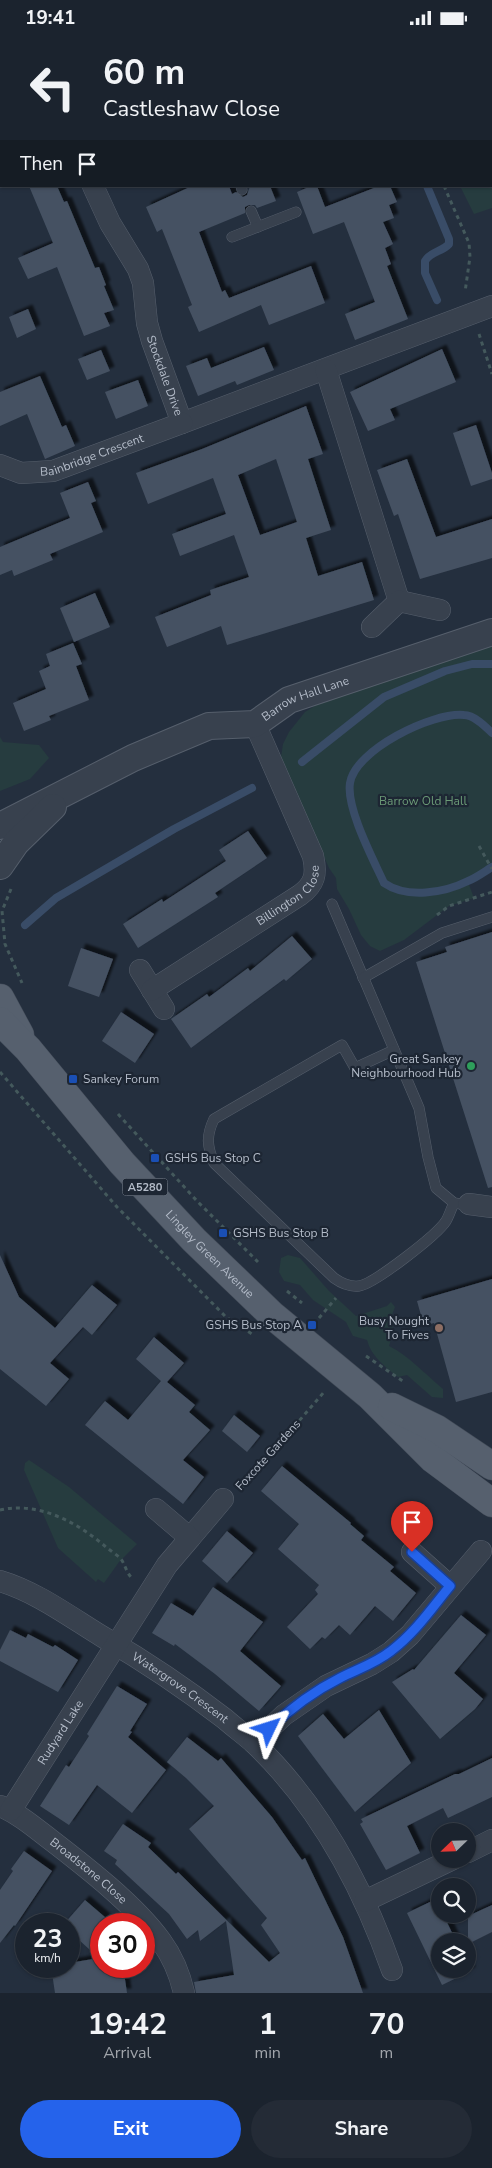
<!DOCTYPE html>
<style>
:root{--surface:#1b232e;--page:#242b36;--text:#f1f3f6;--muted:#a0a4aa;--line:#39404a;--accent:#2563eb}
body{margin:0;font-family:"Nunito Sans",sans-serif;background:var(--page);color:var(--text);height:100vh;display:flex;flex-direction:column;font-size:19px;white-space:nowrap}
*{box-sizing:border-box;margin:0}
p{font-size:16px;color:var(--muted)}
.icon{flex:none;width:28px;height:28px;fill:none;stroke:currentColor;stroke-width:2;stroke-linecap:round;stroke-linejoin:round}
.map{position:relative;height:1958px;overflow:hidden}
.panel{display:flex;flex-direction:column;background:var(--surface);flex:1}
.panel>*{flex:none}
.guide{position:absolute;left:0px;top:0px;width:492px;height:152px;box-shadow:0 1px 4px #0004,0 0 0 1px var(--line);background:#1b232e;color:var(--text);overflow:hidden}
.needle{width:32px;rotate:247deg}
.controls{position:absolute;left:431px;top:1788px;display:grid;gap:10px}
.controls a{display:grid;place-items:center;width:45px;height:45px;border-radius:50%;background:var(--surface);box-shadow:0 1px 4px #0004,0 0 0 1px var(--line);font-size:25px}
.speed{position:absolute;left:15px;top:1878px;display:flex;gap:10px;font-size:25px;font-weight:700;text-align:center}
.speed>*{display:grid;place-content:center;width:65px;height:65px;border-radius:50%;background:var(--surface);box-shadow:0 1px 4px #0004,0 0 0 1px var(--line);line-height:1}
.speed small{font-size:12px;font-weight:400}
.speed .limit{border:8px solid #d22;background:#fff;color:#111}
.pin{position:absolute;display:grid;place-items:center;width:42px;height:42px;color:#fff;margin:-51px -21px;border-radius:50% 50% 50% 0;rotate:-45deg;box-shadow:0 0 5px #0007}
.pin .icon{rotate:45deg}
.me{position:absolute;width:55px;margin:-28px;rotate:49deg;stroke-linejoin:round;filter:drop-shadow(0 0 4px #0008)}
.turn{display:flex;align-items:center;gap:18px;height:105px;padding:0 20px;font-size:22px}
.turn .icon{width:65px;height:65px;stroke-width:2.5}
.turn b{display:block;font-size:35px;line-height:42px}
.then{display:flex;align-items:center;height:48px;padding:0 20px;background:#0003;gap:10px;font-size:19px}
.eta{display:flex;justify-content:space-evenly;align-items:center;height:85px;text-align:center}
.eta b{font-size:30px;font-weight:700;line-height:35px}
.action{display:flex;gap:10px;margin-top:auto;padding:10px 20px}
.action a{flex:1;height:58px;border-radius:30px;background:var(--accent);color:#fff;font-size:20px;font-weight:700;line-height:58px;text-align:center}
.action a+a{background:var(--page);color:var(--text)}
.status{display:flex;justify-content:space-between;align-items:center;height:35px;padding:0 25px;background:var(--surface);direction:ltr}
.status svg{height:14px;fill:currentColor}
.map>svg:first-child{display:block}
.green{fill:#263c3f}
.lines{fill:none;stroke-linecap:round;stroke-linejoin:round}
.stream{stroke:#394c67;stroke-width:8}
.building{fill:#455162;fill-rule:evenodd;filter:url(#shadow)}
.service-casing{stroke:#565f6c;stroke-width:11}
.minor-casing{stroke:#565f6c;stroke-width:22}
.tertiary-casing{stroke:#565f6c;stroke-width:28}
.primary-casing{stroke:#414a57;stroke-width:29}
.path{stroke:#44595c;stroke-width:3;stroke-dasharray:4 4;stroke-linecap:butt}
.service{stroke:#38414e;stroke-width:10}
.minor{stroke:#38414e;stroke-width:21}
.tertiary{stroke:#38414e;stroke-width:26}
.primary{stroke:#56606e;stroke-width:28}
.route-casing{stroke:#184099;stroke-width:12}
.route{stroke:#2563eb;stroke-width:9}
.leisure-dot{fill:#2e9e5b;stroke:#1d2633;stroke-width:2}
.transit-dot{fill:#1a4fb4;stroke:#1d2633;stroke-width:2}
.education-dot{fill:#8d6e63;stroke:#1d2633;stroke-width:2}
.labels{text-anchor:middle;stroke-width:4.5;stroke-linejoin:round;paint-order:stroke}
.shield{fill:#1d2633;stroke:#878f9c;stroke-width:1}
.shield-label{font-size:11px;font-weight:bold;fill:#b4bcc9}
.street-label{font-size:12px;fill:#b4bcc9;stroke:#1d2633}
.park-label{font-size:12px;fill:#6b9a76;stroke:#1d2633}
.poi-label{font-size:12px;fill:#b4bcc9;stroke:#1d2633;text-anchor:end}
</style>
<div class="status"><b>19:41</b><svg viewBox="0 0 49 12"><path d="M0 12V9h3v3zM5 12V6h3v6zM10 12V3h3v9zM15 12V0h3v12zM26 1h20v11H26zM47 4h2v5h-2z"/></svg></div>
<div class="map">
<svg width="492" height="1958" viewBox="0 0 492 1958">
<defs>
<filter id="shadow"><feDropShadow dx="4.5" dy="-4.5" stdDeviation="1" flood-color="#0009"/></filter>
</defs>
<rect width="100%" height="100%" fill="#242f3e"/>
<g class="green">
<polygon points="418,0 492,0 492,173 474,179 460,151 491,151 491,1 416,1"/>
<polygon points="492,611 492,832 468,847 474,863 449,871 404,905 380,916 370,911 361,900 349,874 337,854 336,843 329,833 286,737 281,722 283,709 289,697 305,677 324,665"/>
<polygon points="0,702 3,707 39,710 49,723 30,744 0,756"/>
<path d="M 288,1220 L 300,1223 L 329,1256 L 356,1281 L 387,1271 L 391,1267 L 395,1272 L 392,1280 L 393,1298 L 389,1311 C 409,1321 425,1339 443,1354 L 443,1363 L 432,1362 L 407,1340 L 398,1342 C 385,1332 371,1321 367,1305 L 353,1301 L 346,1287 L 313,1265 L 300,1250 L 284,1246 L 279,1237 L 281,1223 Z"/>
<polygon points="29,1425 69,1452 137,1509 119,1527 104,1548 98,1544 96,1547 58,1513 24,1435 25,1428"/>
</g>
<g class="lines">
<g class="stream">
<polyline points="331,0 333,1"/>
<path d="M 427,151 L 449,204 L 449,209 C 442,217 431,216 425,226 L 425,238 L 437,265"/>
<path d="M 492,698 C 485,691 474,680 464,680 C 432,677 355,715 350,748 C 346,773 373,824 384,848 C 407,864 444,858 468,846 C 476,843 484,837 492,832"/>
<polyline points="302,727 384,662 445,636 472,629 492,629"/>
<polyline points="25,890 56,863 174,794 252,753"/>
</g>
</g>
<g class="building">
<polygon points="29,151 57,151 64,167 67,166 95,233 99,232 106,250 104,251 114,275 104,278 110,291 84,301 57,232 28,244 18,223 53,208"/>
<polygon points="192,151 229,151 232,159 236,157 243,162 247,160 250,151 270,151 276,166 257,173 255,170 249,170 245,172 245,178 199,197 222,257 225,255 229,263 311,231 325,268 269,290 261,270 199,297 188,272 192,270 162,194 157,197 146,172"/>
<polygon points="311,151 317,151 325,172 379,151 390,151 397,167 389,170 394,183 383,187 393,209 385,213 391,229 387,231 408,284 355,305 345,279 375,267 344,187 313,199 297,157"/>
<polygon points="28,274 36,294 17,303 9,282"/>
<polygon points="264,312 274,335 237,350 235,346 198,361 186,331 207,323 211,333"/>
<polygon points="442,314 456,347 390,374 395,385 368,396 350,357"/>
<polygon points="101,315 110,336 87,345 78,324"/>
<polygon points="40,341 62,392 66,390 75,411 45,424 27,379 0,391 0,357"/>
<polygon points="138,345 148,371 116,384 105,357"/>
<path d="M 306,371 L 323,419 L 308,424 L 331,495 L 306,503 L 318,541 L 362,527 L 374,565 L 227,610 L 221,591 L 167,612 L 155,582 L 211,560 L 210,555 L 249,542 L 234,500 L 180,521 L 172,499 L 226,479 L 213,443 L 148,469 L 136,438 L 202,414 ZM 276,424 L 297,487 L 260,500 L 238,440 Z"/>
<polygon points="476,390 492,438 492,444 471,451 453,398"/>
<polygon points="407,424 436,502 492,484 492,523 420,544 398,479 394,481 377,435"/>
<polygon points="88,447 96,466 91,468 103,497 50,519 53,525 14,541 12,535 0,540 0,512 70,483 60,458"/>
<polygon points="95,558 110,592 74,607 60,573"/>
<polygon points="73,608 82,629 76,631 89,665 49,681 51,685 24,696 13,668 46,654 39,636 50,631 46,619"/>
<polygon points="248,796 267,823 215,858 218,862 138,913 123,889 162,864 163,867 226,826 219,815"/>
<polygon points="492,897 492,1152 488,1153 416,927 447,917 445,912"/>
<polygon points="292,901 312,924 286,946 284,944 191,1013 171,984 207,959 209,962 248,933 250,936"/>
<polygon points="81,913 113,924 99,962 68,951"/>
<polygon points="121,977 154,999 135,1028 102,1006"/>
<polygon points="0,1220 19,1262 55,1293 92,1250 117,1270 92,1300 83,1292 50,1328 69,1344 46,1371 0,1334"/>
<polygon points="492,1244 492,1357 456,1367 434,1288 424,1291 417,1266"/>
<polygon points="154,1302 184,1328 167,1347 195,1370 189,1377 210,1395 183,1425 204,1442 183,1469 85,1390 105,1366 128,1385 161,1346 136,1324"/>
<polygon points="234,1380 260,1401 247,1417 222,1396"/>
<polygon points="282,1431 351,1488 350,1489 364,1501 361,1505 394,1532 390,1536 416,1558 393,1586 375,1571 350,1600 339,1590 325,1604 322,1602 310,1614 287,1592 318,1559 315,1555 319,1550 278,1514 299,1489 261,1456"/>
<polygon points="227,1496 253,1518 227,1548 202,1526"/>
<polygon points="213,1552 263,1587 240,1616 281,1651 259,1676 215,1639 175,1609 174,1611 152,1598 171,1568 193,1581"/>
<polygon points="461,1580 486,1600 454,1638 483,1664 475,1674 440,1704 392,1647 413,1634 414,1635"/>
<polygon points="10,1595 26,1603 28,1599 53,1612 55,1610 78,1625 58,1657 0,1626 0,1615"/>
<polygon points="117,1651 147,1669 130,1696 132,1697 128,1702 166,1735 132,1778 97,1750 69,1790 40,1771 66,1730 69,1732 89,1701 87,1699"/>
<polygon points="379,1675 411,1728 355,1777 298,1701 323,1679 344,1704"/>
<polygon points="187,1702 218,1726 221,1723 272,1782 302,1825 305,1823 343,1902 363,1958 196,1958 194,1947 234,1940 226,1886 200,1906 198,1895 187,1904 169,1879 115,1829 117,1825 104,1816 123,1789 151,1808 148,1812 176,1839 178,1837 269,1927 280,1918 261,1890 267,1883 189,1794 214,1771 186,1743 167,1727"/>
<polygon points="492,1723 492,1762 448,1783 443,1773 407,1791 420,1818 386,1835 360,1789 363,1787 361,1784 455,1739 459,1739"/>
<polygon points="24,1816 52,1836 15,1891 14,1890 0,1908 0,1855 13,1836 11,1834"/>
<polygon points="436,1864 440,1873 440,1879 443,1879 456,1906 440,1906 440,1934 468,1934 468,1930 471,1936 442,1950 407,1878"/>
<polygon points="85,1865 106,1883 101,1888 101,1931 123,1931 127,1958 55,1958 51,1931 69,1931 69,1928 99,1923 69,1896 69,1889 64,1889"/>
<polygon points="492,1870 492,1897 468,1909 468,1881"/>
</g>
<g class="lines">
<g class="service-casing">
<g id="service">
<polyline points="241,151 242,155"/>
<polyline points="251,176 258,192"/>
<polyline points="232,202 296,177"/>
<polyline points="332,869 419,1073 428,1122 436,1153 454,1168 461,1169"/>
<polyline points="363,943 442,898 492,882"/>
<path d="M 394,1015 L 355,1033 L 342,1010 L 214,1084 C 206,1101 207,1111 214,1128 L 334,1243 C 341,1248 350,1252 359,1251 C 374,1249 437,1200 446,1186 C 449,1181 451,1174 454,1168"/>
</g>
</g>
<g class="minor-casing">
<g id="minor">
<polyline points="189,0 189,1"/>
<polyline points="370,1 373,0"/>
<polyline points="0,122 1,122"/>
<path id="s1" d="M 93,151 L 110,188 L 138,234 L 143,248 L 147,288 L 152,306 L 182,388 L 492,271"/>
<polyline points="326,335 399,566"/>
<path id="s2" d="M 0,430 L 21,438 L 53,436 L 182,388"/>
<polyline points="372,592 399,566 440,575"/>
<polyline points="140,935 164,974"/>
<path id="s3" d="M 152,955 L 300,860 C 315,849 317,839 313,821 L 255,689"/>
<polyline points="469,1169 492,1172"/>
<polyline points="190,1503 223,1464"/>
<polyline points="412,1517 450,1551"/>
<path id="s4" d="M 0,1546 C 37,1557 70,1582 103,1602 C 146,1627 186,1654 225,1684 C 234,1692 245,1700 254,1708 C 320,1771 362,1850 392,1935"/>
<polyline points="254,1708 284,1680 326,1651 372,1629 391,1617 410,1600 481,1516"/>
<path id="s5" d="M 0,1771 C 19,1779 34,1792 51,1805 C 86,1832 135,1870 161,1906 C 172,1921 180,1940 184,1958"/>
<path id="s6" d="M 11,1775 L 167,1530 L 190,1503 L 156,1474"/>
<polyline points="468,1817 492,1805"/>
<polyline points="365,1866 453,1824"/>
</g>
</g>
<g class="tertiary-casing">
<g id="tertiary">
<path id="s7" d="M 0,791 L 133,723 L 209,691 L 255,689 L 289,665 L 492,597"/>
<polyline points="0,831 16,808 53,772"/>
</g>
</g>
<g class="primary-casing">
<g id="primary">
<polyline points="0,963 20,1000"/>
<path id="s8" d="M 0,986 L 28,1014 L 122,1128 L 194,1205 L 272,1280 L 370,1361 L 433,1424 L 492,1468"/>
<polyline points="392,1372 437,1394 492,1431"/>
</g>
</g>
<g class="path">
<polyline points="403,1 405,0"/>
<polyline points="444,151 469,208 470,222 465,257"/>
<polyline points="479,299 492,339"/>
<polyline points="479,811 492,834"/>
<polyline points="11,854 2,876 5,909 22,948"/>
<polyline points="437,880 449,871 492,857"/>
<polyline points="0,1037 117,1172 226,1282 252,1299"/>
<polyline points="118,1079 197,1166 258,1227"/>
<polyline points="287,1256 302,1268"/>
<polyline points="319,1283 336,1263"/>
<polyline points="366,1321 404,1347"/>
<polyline points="242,1452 324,1357"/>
<path d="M 0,1475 C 39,1466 78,1488 106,1512 C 111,1516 117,1520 121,1524 C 126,1531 126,1538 133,1544"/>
</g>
<use href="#service" class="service"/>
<use href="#minor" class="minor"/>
<use href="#tertiary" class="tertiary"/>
<use href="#primary" class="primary"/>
</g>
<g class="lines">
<g class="route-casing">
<path id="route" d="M 269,1694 C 290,1674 314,1656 340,1643 C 358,1634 376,1628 391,1616 C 415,1598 432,1573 450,1551 L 412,1517"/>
</g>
<use href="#route" class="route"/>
</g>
<circle class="leisure-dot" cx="471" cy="1031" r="5"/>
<g class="transit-dot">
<rect x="68" y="1039" width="10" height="10" rx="2.5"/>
<rect x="150" y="1118" width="10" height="10" rx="2.5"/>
<rect x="218" y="1193" width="10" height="10" rx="2.5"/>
<rect x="307" y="1285" width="10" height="10" rx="2.5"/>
</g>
<circle class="education-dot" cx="439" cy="1293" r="5"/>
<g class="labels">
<rect class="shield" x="122.5" y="1143.5" width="45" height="17" rx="4"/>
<g class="shield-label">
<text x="145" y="1156">A5280</text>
</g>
<g class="street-label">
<text dy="4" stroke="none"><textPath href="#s1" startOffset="205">Stockdale Drive</textPath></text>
<text dy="4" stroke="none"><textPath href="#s2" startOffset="96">Bainbridge Crescent</textPath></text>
<text dy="4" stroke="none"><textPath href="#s7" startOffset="335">Barrow Hall Lane</textPath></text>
<text dy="4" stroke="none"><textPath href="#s3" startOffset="168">Billington Close</textPath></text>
<text dy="4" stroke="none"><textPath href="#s8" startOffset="314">Lingley Green Avenue</textPath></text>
<text transform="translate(268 1420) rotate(-48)" y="4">Foxcote Gardens</text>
<text dy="4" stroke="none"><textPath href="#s4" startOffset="210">Watergrove Crescent</textPath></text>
<text dy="4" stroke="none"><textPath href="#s6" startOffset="92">Rudyard Lake</textPath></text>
<text dy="4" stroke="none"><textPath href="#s5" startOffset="110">Broadstone Close</textPath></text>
</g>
<g class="park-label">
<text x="423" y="770">Barrow Old Hall</text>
</g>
<g class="poi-label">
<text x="461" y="1028">Great Sankey<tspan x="461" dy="14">Neighbourhood Hub</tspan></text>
<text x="83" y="1048" text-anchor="start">Sankey Forum</text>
<text x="165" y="1127" text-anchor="start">GSHS Bus Stop C</text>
<text x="233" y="1202" text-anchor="start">GSHS Bus Stop B</text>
<text x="429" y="1290">Busy Nought<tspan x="429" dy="14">To Fives</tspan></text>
<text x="302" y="1294">GSHS Bus Stop A</text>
</g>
</g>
</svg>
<div class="controls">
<a><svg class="needle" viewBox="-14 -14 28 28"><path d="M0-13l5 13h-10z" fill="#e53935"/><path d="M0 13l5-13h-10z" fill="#a0a4aa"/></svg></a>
<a><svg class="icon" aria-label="search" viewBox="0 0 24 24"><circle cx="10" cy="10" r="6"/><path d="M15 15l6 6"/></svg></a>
<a><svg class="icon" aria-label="layers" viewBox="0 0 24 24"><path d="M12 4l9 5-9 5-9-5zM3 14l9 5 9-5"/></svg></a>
</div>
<div class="speed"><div>23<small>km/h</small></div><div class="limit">30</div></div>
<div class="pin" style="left:412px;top:1517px;background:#d93025"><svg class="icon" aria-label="arrive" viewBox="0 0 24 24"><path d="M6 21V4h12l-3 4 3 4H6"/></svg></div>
<svg class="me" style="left:269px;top:1694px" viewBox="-20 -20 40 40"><path d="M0-17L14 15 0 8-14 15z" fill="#2563eb" stroke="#fff" stroke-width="4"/></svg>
<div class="guide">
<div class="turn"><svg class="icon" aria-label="left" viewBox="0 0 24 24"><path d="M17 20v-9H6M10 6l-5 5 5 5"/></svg><div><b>60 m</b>Castleshaw Close</div></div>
<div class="then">Then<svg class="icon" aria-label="arrive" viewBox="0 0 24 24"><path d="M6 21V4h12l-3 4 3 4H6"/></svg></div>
</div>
</div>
<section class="panel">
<div class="eta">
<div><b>19:42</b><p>Arrival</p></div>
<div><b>1</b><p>min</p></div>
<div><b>70</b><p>m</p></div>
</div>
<div class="action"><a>Exit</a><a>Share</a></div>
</section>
